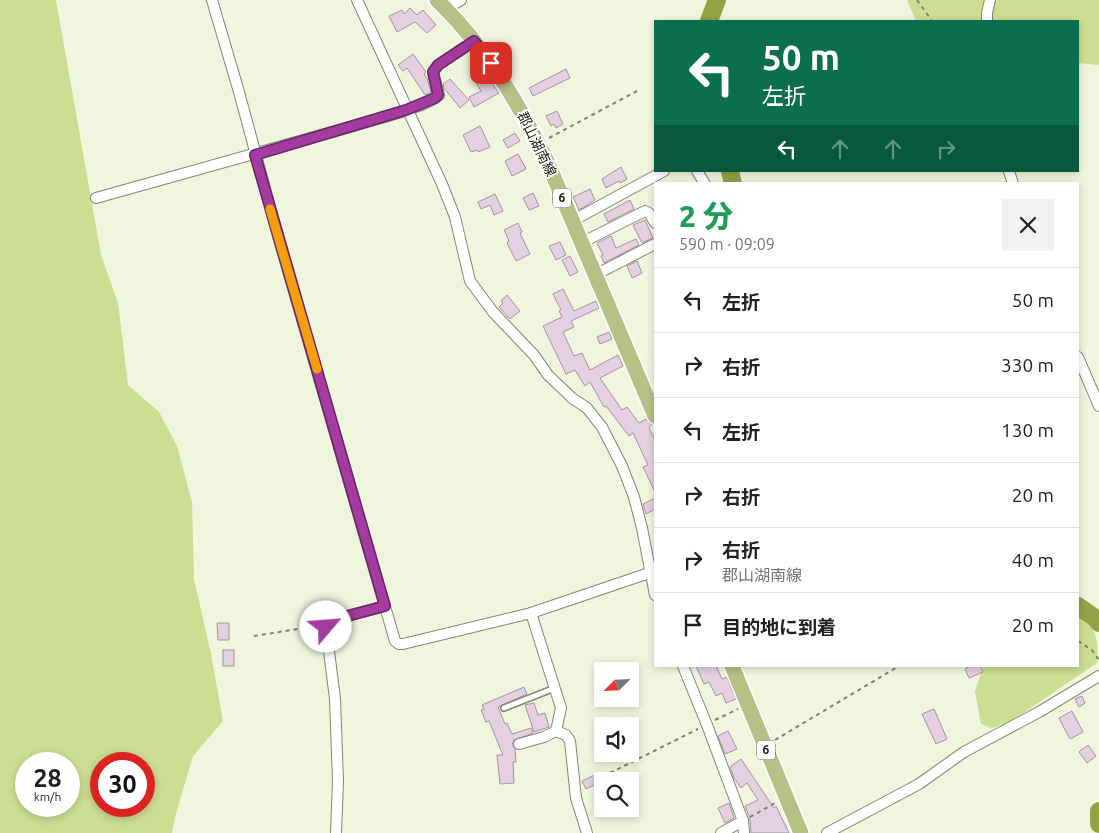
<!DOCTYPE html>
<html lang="ja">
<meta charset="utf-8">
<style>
:root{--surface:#fff;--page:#f2f2f2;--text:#202124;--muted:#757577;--line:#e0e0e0}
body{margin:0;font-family:Ubuntu,"Noto Sans JP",sans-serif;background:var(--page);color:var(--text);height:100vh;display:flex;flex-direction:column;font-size:19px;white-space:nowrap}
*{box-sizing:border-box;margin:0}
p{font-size:16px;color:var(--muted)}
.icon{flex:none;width:28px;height:28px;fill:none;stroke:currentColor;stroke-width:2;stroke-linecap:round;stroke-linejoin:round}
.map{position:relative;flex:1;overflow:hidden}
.details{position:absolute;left:654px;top:182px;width:425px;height:485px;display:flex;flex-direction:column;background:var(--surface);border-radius:0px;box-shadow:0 2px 8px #0003}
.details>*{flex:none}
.hud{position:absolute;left:654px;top:20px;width:425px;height:152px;border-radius:0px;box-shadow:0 2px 8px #0003;background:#0b6e4f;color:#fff;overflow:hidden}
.needle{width:32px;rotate:246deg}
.buttons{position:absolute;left:594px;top:662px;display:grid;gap:10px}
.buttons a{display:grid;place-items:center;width:45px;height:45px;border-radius:0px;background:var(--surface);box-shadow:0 2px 8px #0003;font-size:25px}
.speed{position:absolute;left:15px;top:752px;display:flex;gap:10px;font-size:25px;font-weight:700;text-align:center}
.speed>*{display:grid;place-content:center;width:65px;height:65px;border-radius:50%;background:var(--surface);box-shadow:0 2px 8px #0003;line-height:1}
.speed small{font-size:12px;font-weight:400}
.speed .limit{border:8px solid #d22;background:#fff;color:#111}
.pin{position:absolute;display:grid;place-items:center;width:42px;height:42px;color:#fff;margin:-21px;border-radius:10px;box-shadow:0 2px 8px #0006}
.me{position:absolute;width:55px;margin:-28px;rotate:63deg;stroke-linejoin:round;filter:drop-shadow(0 0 4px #0008)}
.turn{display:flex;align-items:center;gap:18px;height:105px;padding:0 25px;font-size:22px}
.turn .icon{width:65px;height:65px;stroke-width:2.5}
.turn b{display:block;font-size:35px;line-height:42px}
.lanes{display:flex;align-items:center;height:48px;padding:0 25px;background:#0003;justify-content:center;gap:25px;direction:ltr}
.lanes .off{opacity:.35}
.round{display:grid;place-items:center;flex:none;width:52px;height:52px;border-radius:0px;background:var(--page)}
.summary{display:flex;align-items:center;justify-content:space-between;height:85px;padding:0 25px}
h1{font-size:30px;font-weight:800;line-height:38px;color:#1e9e55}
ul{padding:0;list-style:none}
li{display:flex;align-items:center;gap:15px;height:65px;padding:0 25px;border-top:1px solid var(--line)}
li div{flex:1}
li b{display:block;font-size:19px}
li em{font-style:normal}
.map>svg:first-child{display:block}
.green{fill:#cddd91;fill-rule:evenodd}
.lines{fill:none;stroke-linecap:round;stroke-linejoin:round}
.river{stroke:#92a245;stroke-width:18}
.building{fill:#e4d0e1;stroke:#a492a2}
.lane-casing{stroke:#828772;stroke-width:8}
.street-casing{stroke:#828772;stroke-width:12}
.primary-casing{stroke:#fff;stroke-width:18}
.path{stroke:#7d8172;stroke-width:2;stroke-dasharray:4 4;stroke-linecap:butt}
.lane{stroke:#fff;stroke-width:5}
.street{stroke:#fff;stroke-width:10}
.primary{stroke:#b7c185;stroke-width:15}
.route-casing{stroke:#6b2667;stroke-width:12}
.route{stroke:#a43b9e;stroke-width:9}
.slow{stroke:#f59e0b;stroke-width:9}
.labels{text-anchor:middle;stroke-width:4;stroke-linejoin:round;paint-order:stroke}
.shield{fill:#fff;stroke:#5c5d58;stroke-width:1}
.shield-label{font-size:12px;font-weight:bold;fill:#161810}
.street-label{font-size:14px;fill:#161810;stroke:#fff}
</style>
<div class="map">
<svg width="1099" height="833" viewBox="0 0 1099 833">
<rect width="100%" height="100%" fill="#f0f6de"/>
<g class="green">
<path d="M 0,0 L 56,0 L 101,255 L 118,303 L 128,385 L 159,412 L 177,446 L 192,502 L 194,579 L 211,654 L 223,721 L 193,756 L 175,817 L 172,833 L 0,833 ZM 26,764 L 69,764 L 69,806 L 26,806 ZM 101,764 L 144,764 L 144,806 L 101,806 Z"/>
<polygon points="907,0 1099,0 1099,65 1078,63 1078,21 916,21"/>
<path d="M 1078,612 C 1095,628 1099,637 1097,663 L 1010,722 L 992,728 L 981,724 L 975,692 L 983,666 L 1078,666 Z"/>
</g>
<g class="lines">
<g class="river">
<polyline points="709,21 717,0"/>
<polyline points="730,171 733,184"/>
<polyline points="1078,606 1095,618 1099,623"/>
<polyline points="1099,811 1099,824"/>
</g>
</g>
<g class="building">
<polygon points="410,8 417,15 423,10 436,25 427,33 415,22 397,32 389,16 402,10 404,14"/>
<polygon points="413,54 426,72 424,74 427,78 431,92 425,95 407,68 403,71 398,65"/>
<polygon points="566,69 570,78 533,96 529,88"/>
<polygon points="484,72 499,93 474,107 469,97 481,91 473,78"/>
<polygon points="450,79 469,100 460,108 444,88 443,84"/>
<polygon points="557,111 563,124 556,128 554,124 551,126 546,116"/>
<polygon points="480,126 490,147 478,152 477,150 471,152 463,135"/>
<polygon points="515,133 520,141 508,148 503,140"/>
<polygon points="518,154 526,169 512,176 505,161"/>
<polygon points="621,167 627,179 620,183 619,181 606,188 602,179"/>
<polygon points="590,189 595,200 579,210 573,197"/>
<polygon points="533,193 539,206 529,210 523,198"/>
<polygon points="495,194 503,211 494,215 490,205 481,209 478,202"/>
<polygon points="630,200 634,209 608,222 604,214"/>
<polygon points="645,220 653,238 642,243 633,225"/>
<polygon points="518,223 522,232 520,233 530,254 516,261 507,243 509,241 504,230"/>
<polygon points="611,236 616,248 636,239 639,245 604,263 601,256 603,255 597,243"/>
<polygon points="560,242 566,255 556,260 549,246"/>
<polygon points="570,256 578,272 570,276 562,260"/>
<polygon points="637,261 642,273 632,278 627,266"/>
<polygon points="563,289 574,311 596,301 599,308 571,321 574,327 563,332 574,356 582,353 590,370 618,355 623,366 600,378 622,410 627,407 639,423 646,419 652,425 649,428 655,440 655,492 643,467 648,465 633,433 629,436 606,406 604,407 590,382 585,386 575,370 566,374 543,326 562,317 559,311 561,310 553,294"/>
<polygon points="507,295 520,311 510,319 499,307 503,303 501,301"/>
<polygon points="609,332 612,339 600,344 597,337"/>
<polygon points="655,498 655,509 646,514 643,504"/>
<polygon points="217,623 229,623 229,640 218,640"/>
<rect x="223" y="650" width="11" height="16"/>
<polygon points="696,666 716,666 722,679 727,677 736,699 726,703 722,693 716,696 709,682 704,684"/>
<polygon points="970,666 980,666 983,672 969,678 965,669"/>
<polygon points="524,687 527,694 498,707 505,724 507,723 512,734 531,728 533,733 514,740 512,745 515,749 516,762 513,762 514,783 500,784 497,755 503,755 489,721 486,722 481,710 484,709 482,705"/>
<polygon points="1082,696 1085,703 1079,707 1075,699"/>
<polygon points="534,703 538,715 545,713 549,727 534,732 525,705"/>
<polygon points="934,709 947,739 936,744 922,714"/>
<polygon points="1072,711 1083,732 1070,739 1059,718"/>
<polygon points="728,731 737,749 725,754 718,736"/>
<polygon points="1088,745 1096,756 1087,763 1079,752"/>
<polygon points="741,759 774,808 776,806 789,833 751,833 750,819 745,806 758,800 747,783 741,788 734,778 730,767"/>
<polygon points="595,775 598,783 586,789 582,781"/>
<polygon points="729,803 734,818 725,823 718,808"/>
</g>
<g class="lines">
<g class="lane-casing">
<polyline id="lane" points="504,708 555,688"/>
</g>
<g class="street-casing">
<g id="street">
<polyline points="212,0 239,92 277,233 395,641 399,644 403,644 531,613 655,571"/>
<polyline points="357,0 442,184 455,217 470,281 493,312 534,355 548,375 572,398 587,408 594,417 602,427 622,466 634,497 642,528 655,595"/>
<polyline points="446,9 461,0"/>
<polyline points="987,21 987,13 990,0"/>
<polyline points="697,171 705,184"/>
<polyline points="1009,171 1013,184"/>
<path d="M 96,198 C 183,174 270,150 357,125 C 376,119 426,107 439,95 L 433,72 L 438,65 L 474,41"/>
<polyline points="572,221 664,171"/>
<polyline points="581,243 645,211 649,213 655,223"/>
<polyline points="595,275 655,244"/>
<polyline points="1078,357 1099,406"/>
<polyline points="683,666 707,725 743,821 744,833"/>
<polyline points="556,731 566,735 570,741 576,798 587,833"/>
<polyline points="519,744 544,737 556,731 561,708 531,613"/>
<polyline points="336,833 338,781 335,699 326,627 332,620 385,606"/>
<polyline points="721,833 743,821"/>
<polyline points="827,833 919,784 964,752 1039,712 1099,676"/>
</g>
</g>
<g class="primary-casing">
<g id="primary">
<path d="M 437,0 C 485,46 518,102 547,161 L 655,416"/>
<polyline points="732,666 801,833"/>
</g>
</g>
<g class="path">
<polyline points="917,0 932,21"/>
<polyline points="549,138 637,91"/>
<polyline points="254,636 317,626"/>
<polyline points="1078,641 1092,650 1099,660"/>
<polyline points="715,720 738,709"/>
<polyline points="775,740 899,666"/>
<polyline points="610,773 698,729"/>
<polyline points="750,817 777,802"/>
</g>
<use href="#lane" class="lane"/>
<use href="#street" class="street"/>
<use href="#primary" class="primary"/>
</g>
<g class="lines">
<g class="route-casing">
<polyline id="route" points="326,627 332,620 385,606 255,155 406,110 435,98 438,95 433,72 438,65 474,41 491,63"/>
</g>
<use href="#route" class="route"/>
<polyline class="slow" points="270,209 317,369"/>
</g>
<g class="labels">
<g class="shield">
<rect x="553" y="188.5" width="18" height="19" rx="4"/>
<rect x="757" y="740.5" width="18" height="19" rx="4"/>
</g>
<g class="shield-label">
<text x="562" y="202">6</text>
<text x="766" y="754">6</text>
</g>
<g class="street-label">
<text transform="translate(537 144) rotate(64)" y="5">郡山湖南線</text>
</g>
</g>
</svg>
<div class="buttons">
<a><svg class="needle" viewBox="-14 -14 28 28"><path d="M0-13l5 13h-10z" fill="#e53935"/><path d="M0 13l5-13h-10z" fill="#757577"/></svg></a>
<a><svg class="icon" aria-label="sound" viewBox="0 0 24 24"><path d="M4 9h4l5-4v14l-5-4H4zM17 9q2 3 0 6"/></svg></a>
<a><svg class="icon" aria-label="search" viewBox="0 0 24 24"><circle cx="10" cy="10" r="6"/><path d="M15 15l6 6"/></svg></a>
</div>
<div class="speed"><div>28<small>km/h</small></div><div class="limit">30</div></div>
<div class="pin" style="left:491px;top:63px;background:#d93025"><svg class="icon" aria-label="arrive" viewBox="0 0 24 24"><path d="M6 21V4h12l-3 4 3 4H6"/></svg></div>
<svg class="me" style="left:326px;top:627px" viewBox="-20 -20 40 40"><circle r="19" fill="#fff"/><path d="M0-13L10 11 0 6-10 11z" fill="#a43b9e"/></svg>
<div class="hud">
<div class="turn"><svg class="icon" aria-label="left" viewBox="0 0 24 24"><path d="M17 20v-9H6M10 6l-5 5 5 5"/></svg><div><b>50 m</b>左折</div></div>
<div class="lanes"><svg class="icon" aria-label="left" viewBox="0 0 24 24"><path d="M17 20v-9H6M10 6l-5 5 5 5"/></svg><svg class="icon off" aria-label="ahead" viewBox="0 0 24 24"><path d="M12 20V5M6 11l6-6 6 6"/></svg><svg class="icon off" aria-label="ahead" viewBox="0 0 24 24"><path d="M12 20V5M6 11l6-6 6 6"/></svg><svg class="icon off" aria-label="right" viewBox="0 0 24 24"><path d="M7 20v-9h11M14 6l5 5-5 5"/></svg></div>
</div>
<section class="details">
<div class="summary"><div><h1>2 分</h1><p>590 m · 09:09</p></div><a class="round"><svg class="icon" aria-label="close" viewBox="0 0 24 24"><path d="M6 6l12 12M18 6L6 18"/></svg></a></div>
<ul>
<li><svg class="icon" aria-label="left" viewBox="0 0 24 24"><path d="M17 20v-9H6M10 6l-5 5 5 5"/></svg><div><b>左折</b></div><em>50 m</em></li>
<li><svg class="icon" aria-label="right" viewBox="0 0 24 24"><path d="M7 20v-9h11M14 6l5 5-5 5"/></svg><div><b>右折</b></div><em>330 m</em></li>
<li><svg class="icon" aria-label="left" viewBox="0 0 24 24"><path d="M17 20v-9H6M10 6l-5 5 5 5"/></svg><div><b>左折</b></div><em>130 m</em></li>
<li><svg class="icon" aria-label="right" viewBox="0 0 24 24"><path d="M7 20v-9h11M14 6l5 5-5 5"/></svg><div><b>右折</b></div><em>20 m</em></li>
<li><svg class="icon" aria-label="right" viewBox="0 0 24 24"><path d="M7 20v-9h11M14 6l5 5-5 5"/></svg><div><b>右折</b><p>郡山湖南線</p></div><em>40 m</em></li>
<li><svg class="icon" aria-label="arrive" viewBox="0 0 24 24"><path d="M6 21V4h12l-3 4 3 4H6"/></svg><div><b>目的地に到着</b></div><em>20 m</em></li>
</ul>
</section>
</div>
